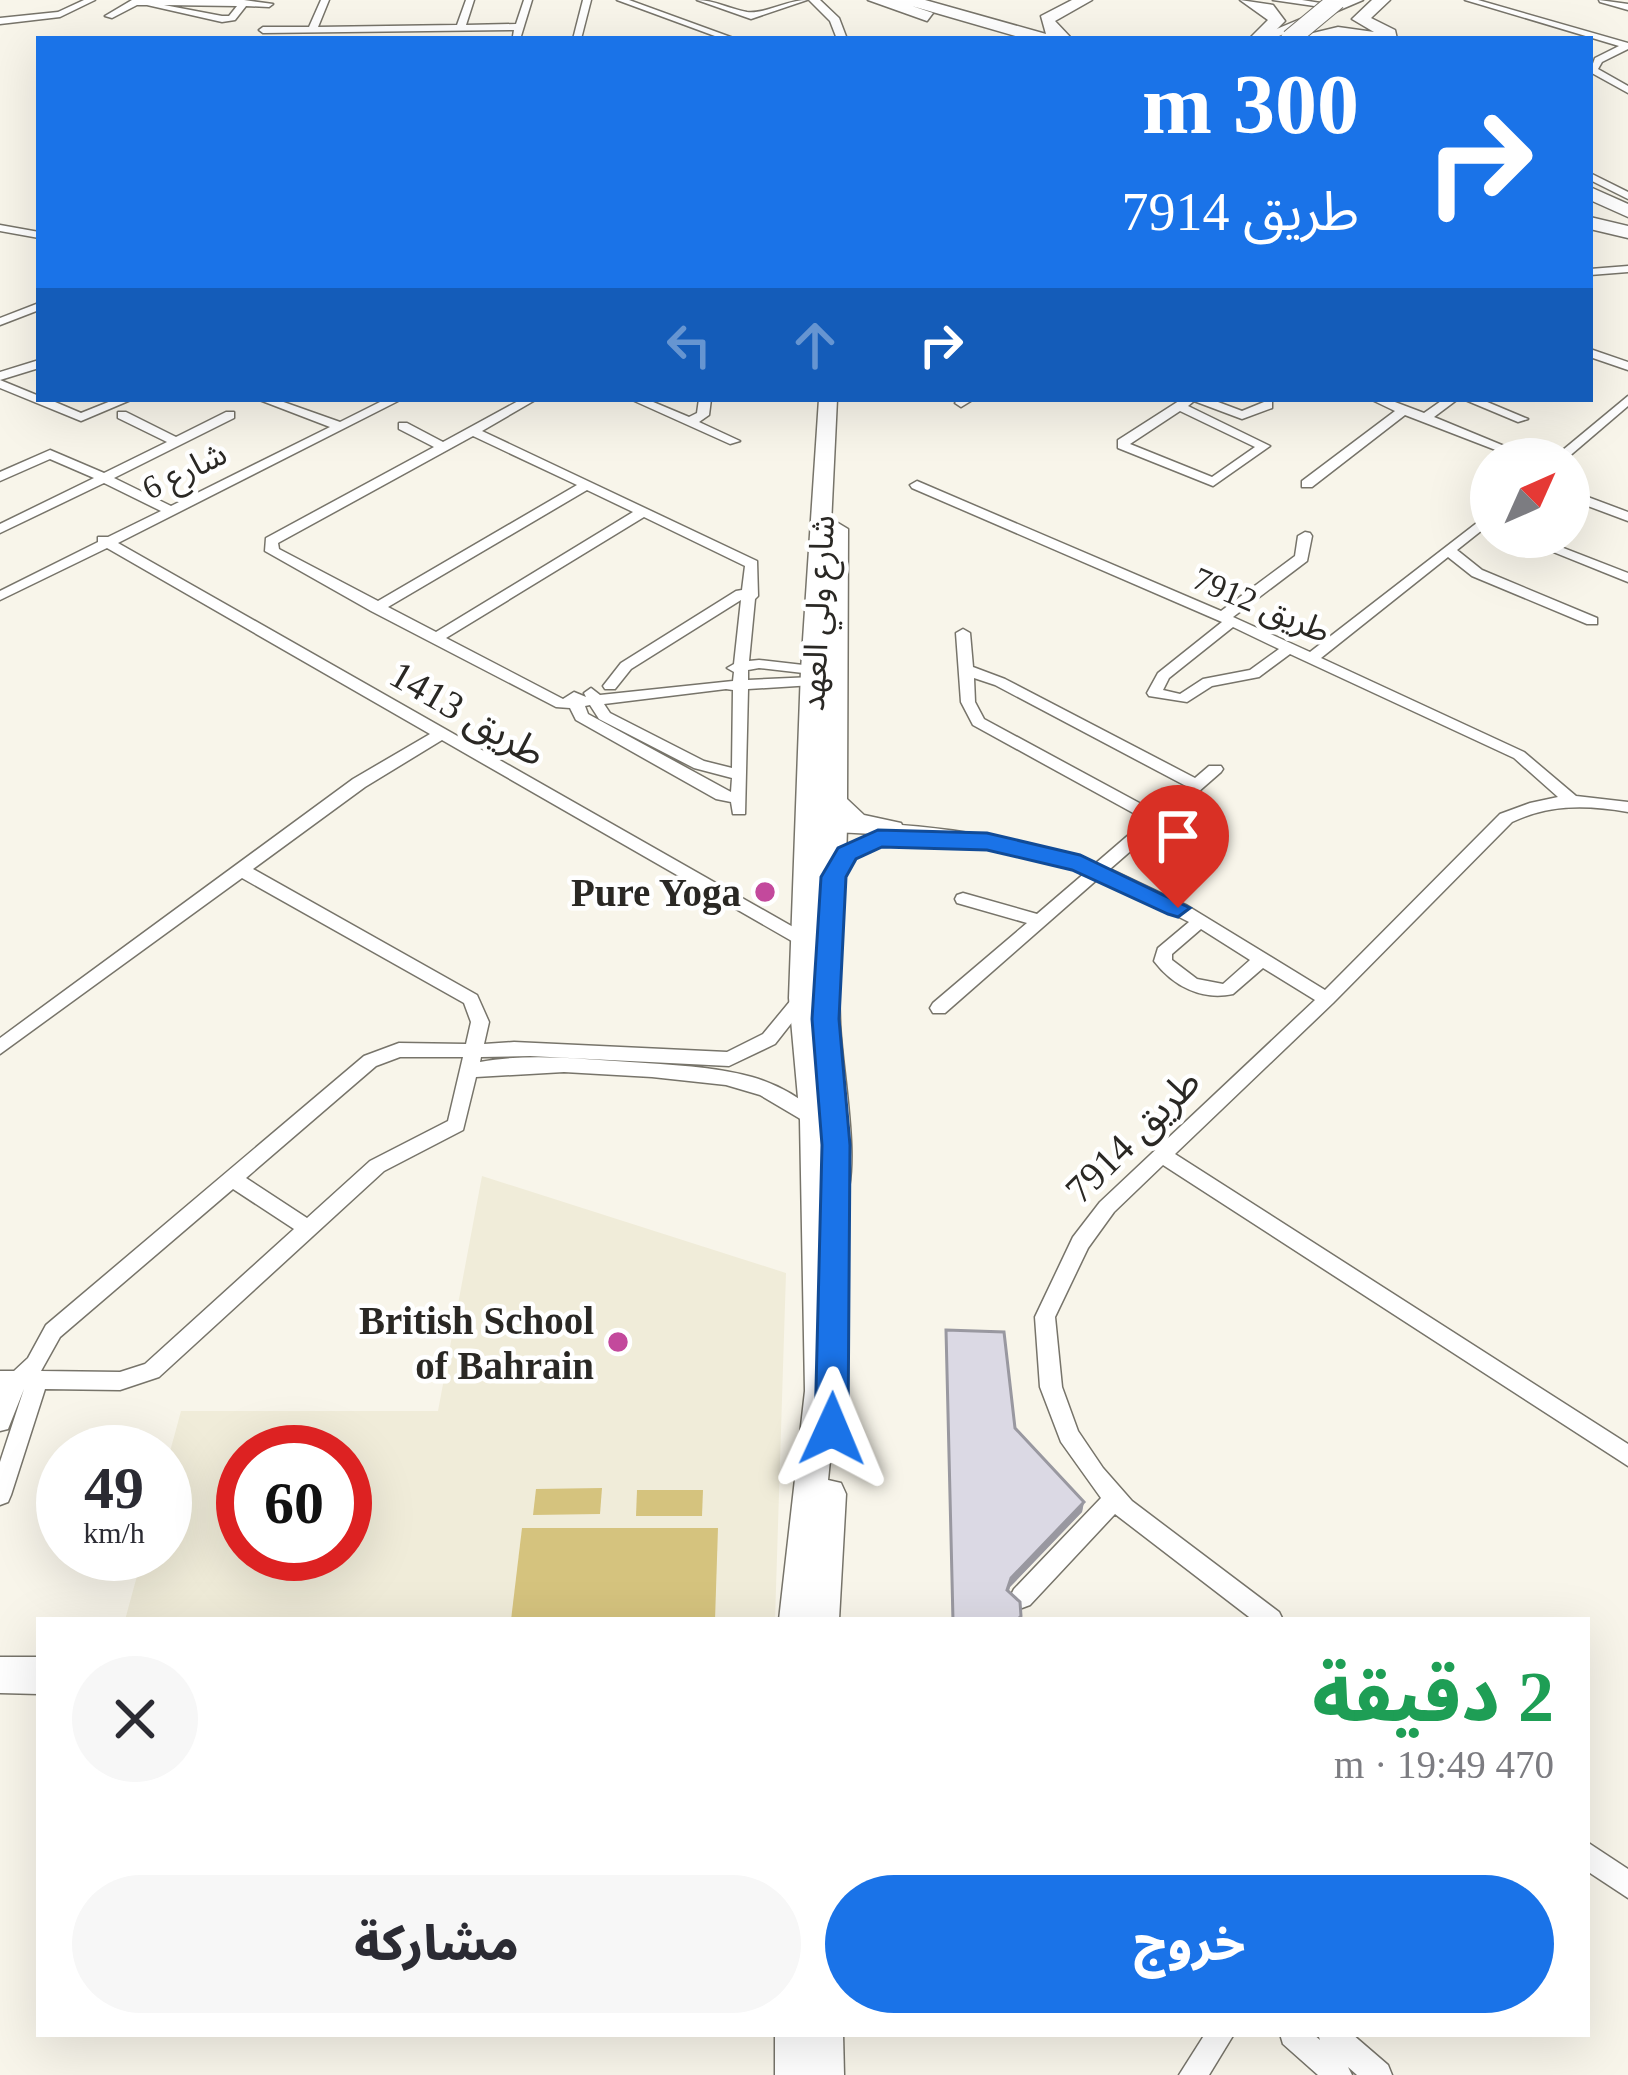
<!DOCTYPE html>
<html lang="ar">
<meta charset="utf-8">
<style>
:root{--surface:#fff;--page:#f7f7f7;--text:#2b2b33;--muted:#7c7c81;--accent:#1a73e8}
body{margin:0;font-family:"Times New Roman","Noto Sans Arabic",serif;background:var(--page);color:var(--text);direction:rtl;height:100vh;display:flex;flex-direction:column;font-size:45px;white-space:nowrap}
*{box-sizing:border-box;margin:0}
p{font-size:39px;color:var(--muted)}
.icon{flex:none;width:66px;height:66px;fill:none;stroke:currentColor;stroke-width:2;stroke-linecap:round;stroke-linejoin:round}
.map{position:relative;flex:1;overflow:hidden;direction:ltr}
.panel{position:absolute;left:36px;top:1617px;width:1554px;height:420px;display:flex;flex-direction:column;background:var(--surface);border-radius:0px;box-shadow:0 12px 48px #0002;direction:rtl}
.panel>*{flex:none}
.top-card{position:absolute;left:36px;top:36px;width:1557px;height:366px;border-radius:0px;box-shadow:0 12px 48px #0002;direction:rtl;background:#1a73e8;color:#fff;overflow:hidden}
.needle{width:78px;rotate:45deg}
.tools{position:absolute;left:1470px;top:438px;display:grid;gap:24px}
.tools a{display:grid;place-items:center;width:120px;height:120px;border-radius:50%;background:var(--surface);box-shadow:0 12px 48px #0002;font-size:60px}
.speed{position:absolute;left:36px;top:1425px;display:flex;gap:24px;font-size:60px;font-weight:700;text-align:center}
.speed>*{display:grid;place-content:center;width:156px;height:156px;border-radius:50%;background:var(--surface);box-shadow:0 12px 48px #0002;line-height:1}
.speed small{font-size:30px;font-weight:400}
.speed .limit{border:18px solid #d22;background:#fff;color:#111}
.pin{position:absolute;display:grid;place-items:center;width:102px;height:102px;color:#fff;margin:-123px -51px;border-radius:50% 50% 50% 0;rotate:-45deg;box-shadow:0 0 12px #0007}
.pin .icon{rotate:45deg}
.me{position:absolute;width:132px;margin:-66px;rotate:1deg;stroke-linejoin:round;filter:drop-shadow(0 0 9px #0008)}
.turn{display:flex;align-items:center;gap:42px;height:252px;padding:0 36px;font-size:54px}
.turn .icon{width:156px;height:156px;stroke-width:2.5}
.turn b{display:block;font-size:84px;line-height:102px}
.lanes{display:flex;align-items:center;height:114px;padding:0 36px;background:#0003;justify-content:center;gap:60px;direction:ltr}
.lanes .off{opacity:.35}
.round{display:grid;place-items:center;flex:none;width:126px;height:126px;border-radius:63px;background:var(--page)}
.summary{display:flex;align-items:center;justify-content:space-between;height:204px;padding:0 36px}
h1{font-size:72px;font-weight:800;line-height:90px;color:#1e9e55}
.cta{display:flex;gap:24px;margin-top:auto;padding:24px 36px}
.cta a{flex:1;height:138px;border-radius:72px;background:var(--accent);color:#fff;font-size:48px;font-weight:800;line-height:138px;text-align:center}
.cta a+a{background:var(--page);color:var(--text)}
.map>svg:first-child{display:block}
.built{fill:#f0ecd9;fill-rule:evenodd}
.green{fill:#d5c37e}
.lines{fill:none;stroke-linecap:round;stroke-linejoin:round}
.minor-casing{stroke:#77746a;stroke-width:3}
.tertiary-casing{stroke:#77746a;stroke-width:3}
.primary-casing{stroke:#77746a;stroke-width:3}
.motorway-casing{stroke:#77746a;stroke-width:3}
.minor{fill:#fff;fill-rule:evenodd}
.tertiary{fill:#fff;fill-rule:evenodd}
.primary{fill:#fff;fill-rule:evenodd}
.motorway{fill:#fff;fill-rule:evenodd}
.motorway-bridge-casing{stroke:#77746a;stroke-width:20;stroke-linecap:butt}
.motorway-bridge{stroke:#fff;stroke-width:18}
.wall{fill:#bcbbc4}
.shaded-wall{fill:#9998a0}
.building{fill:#dbd9e4;stroke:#9998a0;stroke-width:3}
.route{fill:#1a73e8;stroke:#114b97;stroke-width:3}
.poi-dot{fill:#c3499c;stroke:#fff;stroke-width:4.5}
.labels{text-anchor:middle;stroke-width:9;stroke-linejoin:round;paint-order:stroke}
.far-street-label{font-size:33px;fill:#2a2824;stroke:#fff}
.street-label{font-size:39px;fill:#2a2824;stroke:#fff}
.poi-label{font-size:39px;font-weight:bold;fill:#2a2824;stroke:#fff;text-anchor:end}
</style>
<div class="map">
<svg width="1628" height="2075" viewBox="0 0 1628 2075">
<rect width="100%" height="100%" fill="#f8f5ea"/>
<path class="built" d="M 482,1176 L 786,1273 L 775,1620 L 125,1620 L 143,1554 L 165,1554 L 165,1470 L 181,1411 L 438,1411 ZM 243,1452 L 345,1452 L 345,1554 L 243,1554 Z"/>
<g class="green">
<polygon points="602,1488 600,1514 533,1515 536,1489"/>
<polygon points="637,1490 703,1490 702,1516 636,1516"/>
<polygon points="522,1528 718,1528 715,1620 511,1620"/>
</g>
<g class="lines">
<g class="minor-casing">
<g id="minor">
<polygon points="84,0 95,0 60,17 0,24 0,18 58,12"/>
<path d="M 132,0 L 244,0 L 273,4 L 269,7 L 246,6 L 235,20 L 222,22 L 147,5 L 137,5 L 112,18 L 105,16 ZM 164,5 L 237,6 L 229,16 L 222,16 Z"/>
<polygon points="321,0 329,0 318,27 457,25 466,0 474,0 466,25 516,24 524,0 532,0 521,36 517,39 513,36 514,30 263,33 259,30 263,27 309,27"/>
<polygon points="583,0 591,0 581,39 573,39"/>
<polygon points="617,0 629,0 736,39 723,39"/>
<path d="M 697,0 C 715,0 729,9 747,12 C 766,14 787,0 807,0 L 751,19 Z"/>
<polygon points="1273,0 1302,0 1339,6 1335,9"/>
<polygon points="1465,0 1478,0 1628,43 1628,49 1602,62 1598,69 1628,86 1628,93 1590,72 1595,58 1619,46"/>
<polygon points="1599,0 1628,4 1628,10 1600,2"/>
<polygon points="1590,173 1628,192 1628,199 1590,180"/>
<polygon points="0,225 39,232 39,238 0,231"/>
<polygon points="1628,266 1628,272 1590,275 1590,269"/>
<polygon points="39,303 39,310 0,325 0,318"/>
<polygon points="1590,349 1628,362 1628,370 1590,357"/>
<polygon points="39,360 39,368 0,380 0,372"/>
<polygon points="0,380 39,396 39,399 48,399 81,413 116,399 133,399 81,421 0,388"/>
<polygon points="1628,396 1628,406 1566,459 1552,459"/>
<path d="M 257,399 L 275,399 L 340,422 L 386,399 L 402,399 L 118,543 L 809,936 L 812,940 L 803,946 L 797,944 L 442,740 L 365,787 L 253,869 L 477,995 L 489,1022 L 484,1044 L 514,1042 L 727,1052 L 763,1034 L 796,994 L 808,994 L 811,998 L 808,1002 L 775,1044 L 729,1066 L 530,1056 L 481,1057 L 480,1062 C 528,1053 581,1059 630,1062 C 670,1065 713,1066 752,1077 C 777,1084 807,1100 823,1120 L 821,1125 L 814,1127 L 760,1095 L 726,1085 L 652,1077 L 564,1072 L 476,1077 L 463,1130 L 384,1171 L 159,1377 L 120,1390 L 45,1389 L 11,1495 L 8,1502 L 0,1505 L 0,1462 L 24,1389 L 8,1429 L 0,1431 L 0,1371 L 14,1371 L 28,1358 L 46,1325 L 364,1056 L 399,1043 L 466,1044 L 471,1022 L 464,1003 L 242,878 L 0,1054 L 0,1038 L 353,779 L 430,734 L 107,548 L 0,600 L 0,591 L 98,542 L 98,537 L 108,537 L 161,511 L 104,483 L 0,533 L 0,524 L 94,478 L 50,459 L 0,481 L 0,472 L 50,450 L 104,473 L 167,442 L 118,418 L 118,412 L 126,412 L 176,437 L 226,412 L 234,412 L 234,418 L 114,478 L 171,506 L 330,427 ZM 400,1057 L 463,1057 L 448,1121 L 370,1161 L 307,1218 L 246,1178 L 376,1066 ZM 233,1189 L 294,1229 L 145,1364 L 120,1372 L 41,1371 L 60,1337 Z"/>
<path d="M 522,399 L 537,399 L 482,431 L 757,561 L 758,596 L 755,599 L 749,661 L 759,660 L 812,666 L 819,670 L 812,674 L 759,668 L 748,670 L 748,680 L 813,677 L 820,681 L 813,685 L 748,689 L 745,814 L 733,814 L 731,802 L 716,799 L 576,720 L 570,708 L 556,707 L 371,611 L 265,551 L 266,538 L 434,447 L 399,429 L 399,423 L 407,423 L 443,442 ZM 473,436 L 577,485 L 378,601 L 279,549 L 278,543 ZM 587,490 L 633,512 L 436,632 L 388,607 ZM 644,517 L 745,566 L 742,590 L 736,591 L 621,663 L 603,686 L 605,689 L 615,689 L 631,669 L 741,600 L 734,664 L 727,668 L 734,672 L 733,681 L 600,695 L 591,688 L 584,693 L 586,697 L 574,692 L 563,699 L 446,638 ZM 726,689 L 733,690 L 732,768 L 704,761 L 610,713 L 604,704 ZM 590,705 L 599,719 L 694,768 L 732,778 L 731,792 L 588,714 L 585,706 Z"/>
<polygon points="630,399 646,399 689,417 697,413 699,399 711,399 709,415 699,422 740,441 730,444"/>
<polygon points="959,399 974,399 961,407 955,403"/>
<path d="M 1182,399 L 1210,399 L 1242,411 L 1264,402 L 1272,402 L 1272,408 L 1242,419 L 1194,401 L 1188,406 L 1270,446 L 1213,486 L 1118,448 L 1118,440 ZM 1180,411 L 1255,447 L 1212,477 L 1130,444 Z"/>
<polygon points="1370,399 1387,399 1424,413 1444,399 1458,399 1434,417 1536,459 1519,459 1405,415 1312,487 1302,487 1302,481 1395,411"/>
<polygon points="1463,399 1480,399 1528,419 1518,422"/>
<path d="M 917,481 L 1221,611 L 1295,556 L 1298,536 L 1305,532 L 1310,533 L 1312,536 L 1307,561 L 1233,617 L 1310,652 L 1491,512 L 1491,523 L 1457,550 L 1482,570 L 1597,618 L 1597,624 L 1587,624 L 1472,576 L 1448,557 L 1321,658 L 1524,752 L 1576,796 L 1628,802 L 1628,812 C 1587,805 1550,804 1512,822 L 1333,1003 L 1175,1154 L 1628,1444 L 1628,1466 L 1163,1165 L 1114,1212 L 1088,1248 L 1055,1317 L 1062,1387 L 1078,1431 L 1103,1468 L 1132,1501 L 1279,1612 L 1283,1620 L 1253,1620 L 1115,1514 L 1030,1605 L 1022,1608 L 1014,1605 L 1010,1597 L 1014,1589 L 1101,1498 L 1061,1442 L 1040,1387 L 1035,1317 L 1073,1237 L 1100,1202 L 1315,1000 L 1263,968 L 1233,994 C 1202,1001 1173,986 1154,961 L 1158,948 L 1189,922 L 1100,877 L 945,1013 L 933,1013 L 930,1008 L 933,1003 L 1027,923 L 957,903 L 955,899 L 957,895 L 963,893 L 1037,914 L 1086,872 C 1001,844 914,834 825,832 L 819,831 L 817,827 L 819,823 C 840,820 863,823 885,824 C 957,828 1027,841 1096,863 L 1146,820 L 973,725 L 961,702 L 956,633 L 963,629 L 970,633 L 973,667 L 1005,679 L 1195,778 L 1209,766 L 1221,766 L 1223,769 L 1221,772 L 1110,869 L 1186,905 L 1325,990 L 1500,814 L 1530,803 L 1558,797 L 1514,758 L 1290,654 L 1259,677 L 1212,686 L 1187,702 L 1149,696 L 1147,693 L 1158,673 L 1222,622 L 912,488 L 910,485 ZM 1233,627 L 1279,649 L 1250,670 L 1203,679 L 1180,694 L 1163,690 L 1169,678 ZM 974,678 L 995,685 L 1186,786 L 1156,812 L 984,719 L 975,702 ZM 1201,929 L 1250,960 L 1223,984 L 1197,979 L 1172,960 L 1172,954 Z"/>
<polygon points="1569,490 1628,512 1628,521 1569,499"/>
<polygon points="1516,537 1535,537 1628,573 1628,582"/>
<polygon points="0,1657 39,1657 39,1694 0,1693"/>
<polygon points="1587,1842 1628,1869 1628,1898 1587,1871"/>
<polygon points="1205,2034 1234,2034 1209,2075 1179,2075"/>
<polygon points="1280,2034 1313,2034 1320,2040 1318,2034 1352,2034 1388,2065 1392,2075 1357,2075 1348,2067 1352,2075 1318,2075 1283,2044"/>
</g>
</g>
<g class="tertiary-casing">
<polygon id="tertiary" points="809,0 820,0 839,18 847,39 837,39 830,21"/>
</g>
<g class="primary-casing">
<g id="primary">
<polygon points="1346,0 1363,0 1272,39 1253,39"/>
<path d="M 819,399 L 837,399 L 831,525 L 838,523 L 848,529 L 847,799 L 864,815 L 901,823 L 904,829 L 892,837 L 847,826 C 846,891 837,957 840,1021 C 841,1066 863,1169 843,1206 L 831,1209 L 837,1391 L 828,1480 L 841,1483 L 846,1494 L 839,1620 L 779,1620 L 805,1391 L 800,1120 L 789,998 L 801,670 Z"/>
<polygon points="775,2034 843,2034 844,2075 775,2075"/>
</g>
</g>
<g class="motorway-casing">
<g id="motorway">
<polygon points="868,0 925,0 1046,34 1041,16 1072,0 1092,0 1055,21 1072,39 1026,39 912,6 933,13 927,21"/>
<polygon points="1240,0 1273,5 1285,21 1267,39 1249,39 1268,20"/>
<polygon points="1372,0 1390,0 1371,18 1395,30 1397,39 1288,39 1338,27 1374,32 1352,19"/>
<polygon points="1590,187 1628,204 1628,217 1590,200"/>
<polygon points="1590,217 1628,226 1628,238 1590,229"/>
</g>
</g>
<use href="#minor" class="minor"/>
<use href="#tertiary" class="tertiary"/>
<use href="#primary" class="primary"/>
<use href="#motorway" class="motorway"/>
<g class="motorway-bridge-casing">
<polyline id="motorway-bridge" points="1290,39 1337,0"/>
</g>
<use href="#motorway-bridge" class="motorway-bridge"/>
</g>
<polygon class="wall" points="946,1330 1015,1428 1084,1502 1082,1512 1010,1587 1009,1591 1020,1620 952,1620"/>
<polygon class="shaded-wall" points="1084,1502 1082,1512 1010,1587 1006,1599 1011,1578"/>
<polygon class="building" points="946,1330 1004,1332 1015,1428 1084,1502 1011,1578 1007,1590 1020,1602 1021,1616 1017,1620 953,1620"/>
<polygon class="route" points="878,830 987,833 1080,855 1190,908 1178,917 1168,914 1072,870 987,850 882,847 856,859 846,877 839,1019 850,1145 848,1429 843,1439 820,1439 815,1429 822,1145 812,1019 821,877 838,848"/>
<g class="poi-dot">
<circle cx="765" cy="892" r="12"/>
<circle cx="618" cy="1342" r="12"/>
</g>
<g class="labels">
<g class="far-street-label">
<text transform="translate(184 470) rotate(-26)" y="12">شارع 6</text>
<text transform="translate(1262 604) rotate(23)" y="12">طريق 7912</text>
<text transform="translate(817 613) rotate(-87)" y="12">شارع ولي العهد</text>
</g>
<g class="street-label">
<text transform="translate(468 713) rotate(30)" y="14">طريق 1413</text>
<text transform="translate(1132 1135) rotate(-45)" y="14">طريق 7914</text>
</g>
<g class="poi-label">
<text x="741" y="906">Pure Yoga</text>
<text x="594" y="1334">British School<tspan x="594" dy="45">of Bahrain</tspan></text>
</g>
</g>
</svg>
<div class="tools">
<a><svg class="needle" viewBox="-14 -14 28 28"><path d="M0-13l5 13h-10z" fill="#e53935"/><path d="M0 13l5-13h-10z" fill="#7c7c81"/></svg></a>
</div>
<div class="speed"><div>49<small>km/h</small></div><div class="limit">60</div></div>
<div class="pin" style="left:1178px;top:908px;background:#d93025"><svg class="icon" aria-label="arrive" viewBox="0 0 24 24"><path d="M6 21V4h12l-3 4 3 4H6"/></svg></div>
<svg class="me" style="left:832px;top:1429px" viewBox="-20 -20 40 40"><path d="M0-17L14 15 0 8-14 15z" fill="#1a73e8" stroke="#fff" stroke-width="4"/></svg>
<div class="top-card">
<div class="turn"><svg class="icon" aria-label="right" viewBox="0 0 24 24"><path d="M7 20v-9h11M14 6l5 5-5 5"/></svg><div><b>300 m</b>طريق 7914</div></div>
<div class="lanes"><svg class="icon off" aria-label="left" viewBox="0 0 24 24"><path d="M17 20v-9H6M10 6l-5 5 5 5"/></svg><svg class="icon off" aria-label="ahead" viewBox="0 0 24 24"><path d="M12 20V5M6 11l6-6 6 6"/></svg><svg class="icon" aria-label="right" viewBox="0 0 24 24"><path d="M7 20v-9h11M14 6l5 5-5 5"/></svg></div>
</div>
<section class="panel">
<div class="summary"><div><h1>2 دقيقة</h1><p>470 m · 19:49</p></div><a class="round"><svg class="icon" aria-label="close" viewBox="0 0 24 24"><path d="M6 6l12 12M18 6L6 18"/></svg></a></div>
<div class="cta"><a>خروج</a><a>مشاركة</a></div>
</section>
</div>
